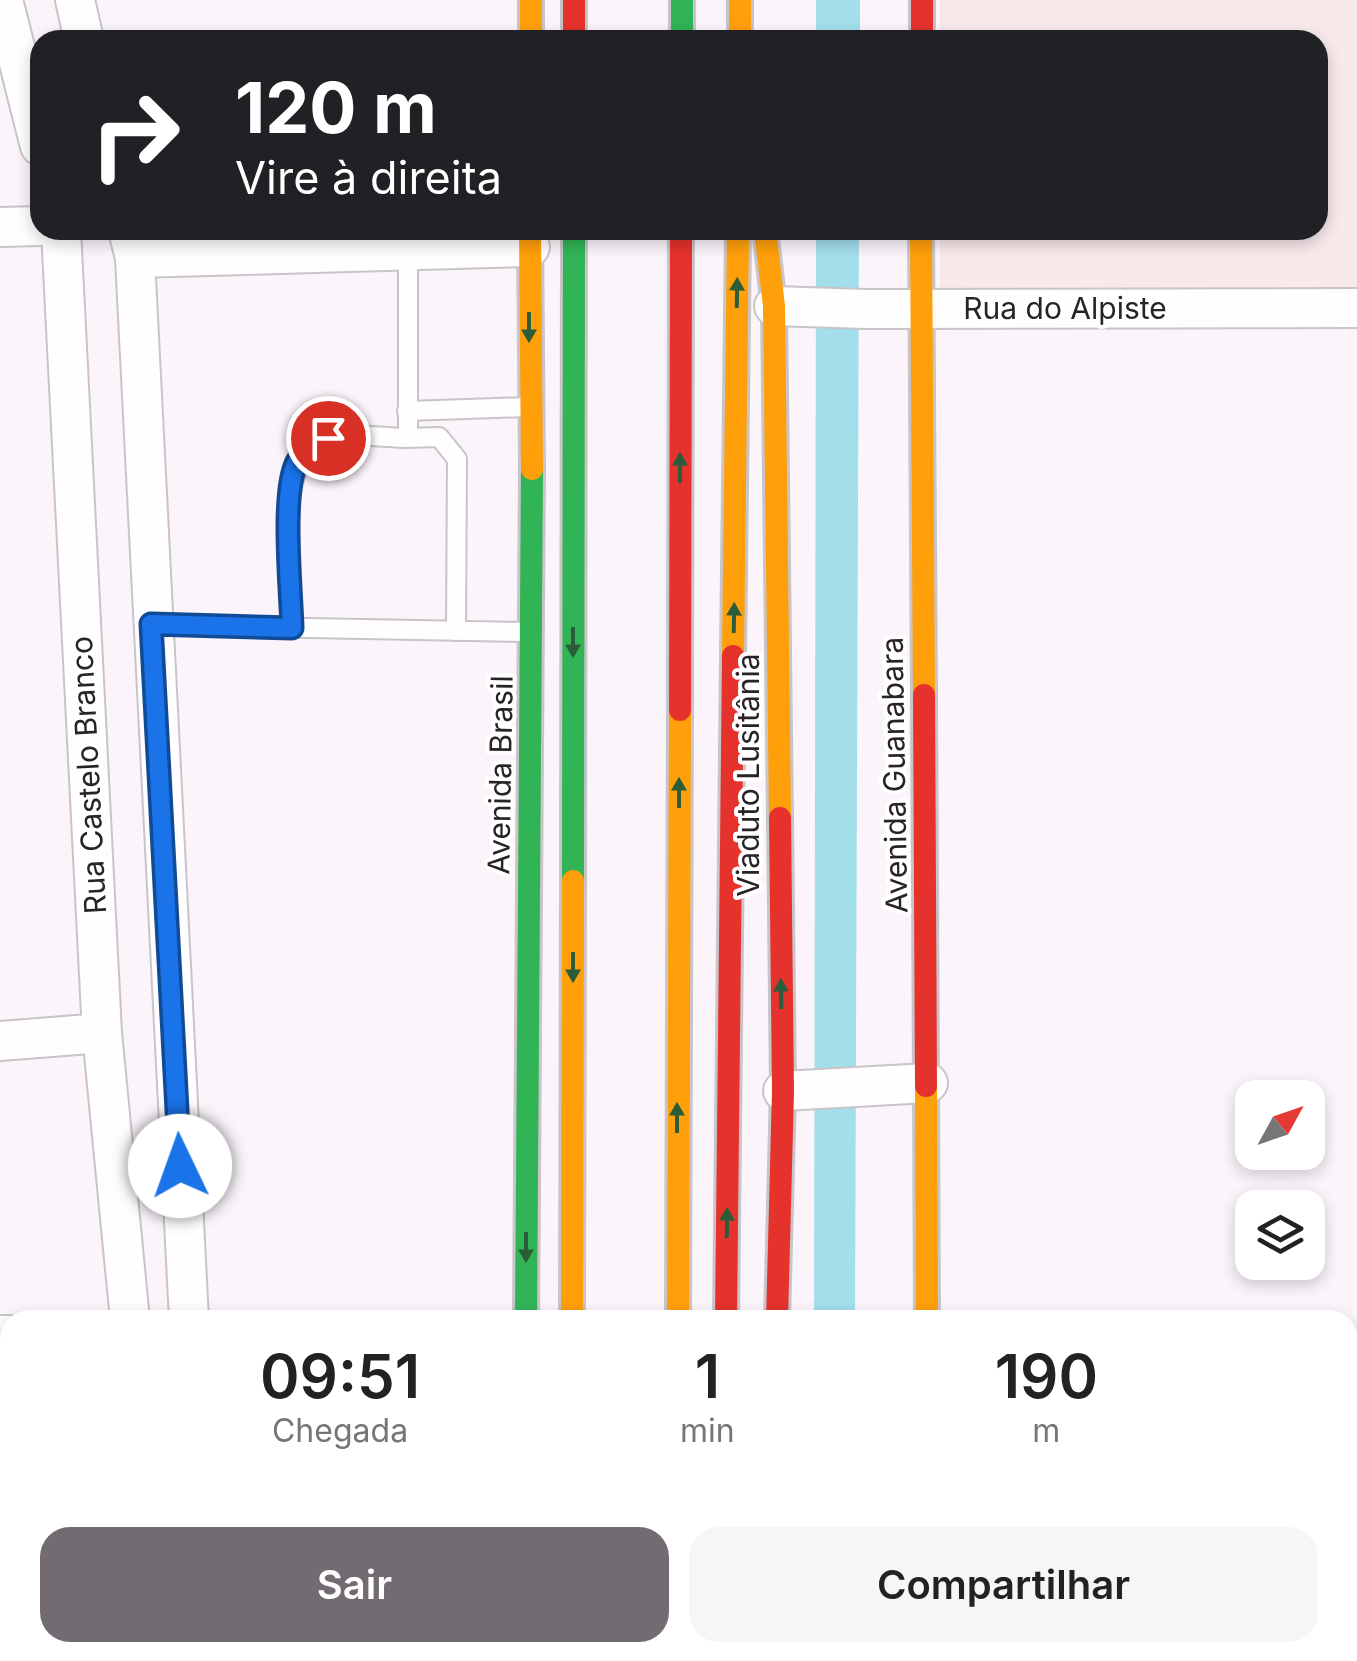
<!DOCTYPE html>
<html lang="pt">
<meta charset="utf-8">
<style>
:root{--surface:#fff;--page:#f6f6f6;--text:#222;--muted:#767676;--accent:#726c72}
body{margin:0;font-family:Inter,sans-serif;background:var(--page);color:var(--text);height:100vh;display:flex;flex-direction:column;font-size:38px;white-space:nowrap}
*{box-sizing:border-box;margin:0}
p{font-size:32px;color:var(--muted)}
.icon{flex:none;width:55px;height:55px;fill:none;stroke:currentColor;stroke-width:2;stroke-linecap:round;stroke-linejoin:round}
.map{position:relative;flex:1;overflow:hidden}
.sheet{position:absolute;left:0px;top:1310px;width:1358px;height:352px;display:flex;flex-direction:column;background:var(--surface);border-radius:30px 30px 0 0;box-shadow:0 5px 15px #0003}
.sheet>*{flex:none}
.top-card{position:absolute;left:30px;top:30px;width:1298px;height:210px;border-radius:30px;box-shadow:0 5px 15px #0003;background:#202124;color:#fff;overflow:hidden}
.needle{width:65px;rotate:50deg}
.controls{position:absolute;left:1235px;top:1080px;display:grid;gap:20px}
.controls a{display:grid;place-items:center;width:90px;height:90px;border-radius:20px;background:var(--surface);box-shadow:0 5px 15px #0003;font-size:50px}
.pin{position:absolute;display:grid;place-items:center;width:85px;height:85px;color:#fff;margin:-42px;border:5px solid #fff;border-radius:50%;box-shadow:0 2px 10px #0007}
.me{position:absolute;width:110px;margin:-55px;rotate:357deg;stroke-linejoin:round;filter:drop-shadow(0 0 8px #0008)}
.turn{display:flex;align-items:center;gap:35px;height:210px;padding:0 40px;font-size:45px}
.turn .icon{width:130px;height:130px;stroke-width:2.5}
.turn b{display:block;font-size:70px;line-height:85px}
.eta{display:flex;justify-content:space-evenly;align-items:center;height:170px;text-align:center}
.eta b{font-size:60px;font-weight:600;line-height:70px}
.primary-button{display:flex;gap:20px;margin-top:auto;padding:20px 40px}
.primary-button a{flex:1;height:115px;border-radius:30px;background:var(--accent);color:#fff;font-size:40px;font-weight:600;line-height:115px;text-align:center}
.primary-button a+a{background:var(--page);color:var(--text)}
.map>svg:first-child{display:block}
.commercial{fill:#f8e9eb}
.water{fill:#a3deeb}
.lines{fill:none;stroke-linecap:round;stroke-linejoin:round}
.lane-casing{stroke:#c9c4c8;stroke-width:22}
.street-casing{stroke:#c9c4c8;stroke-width:42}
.fast-casing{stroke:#c9c4c8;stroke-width:28}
.slow-casing{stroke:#c9c4c8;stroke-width:28}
.jam-casing{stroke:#c9c4c8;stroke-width:28}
.lane{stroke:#fefefe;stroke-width:18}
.street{stroke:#fefefe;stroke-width:38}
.fast{stroke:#30b455;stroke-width:22}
.slow{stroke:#ff9f0a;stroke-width:22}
.jam{stroke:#e5322d;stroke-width:22}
.oneway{fill:#2b5d3a}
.route-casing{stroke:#114b97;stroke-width:25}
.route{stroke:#1a73e8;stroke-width:18}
.labels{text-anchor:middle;stroke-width:8;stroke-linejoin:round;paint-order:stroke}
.street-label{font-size:30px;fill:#282328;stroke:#fff}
</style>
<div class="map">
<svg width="1357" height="1661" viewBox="0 0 1357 1661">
<rect width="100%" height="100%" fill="#fbf5fb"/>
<polygon class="commercial" points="940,0 1357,0 1357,290 940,292 940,230 1318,230 1318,40 940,40"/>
<g class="water">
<rect x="816" y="0" width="44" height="40"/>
<polygon points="816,230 859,230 855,1320 814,1320"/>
</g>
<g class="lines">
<g class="lane-casing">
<g id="lane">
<polyline points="407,411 527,407"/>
<polyline points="408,438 439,437 457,459 456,631"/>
<polyline points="151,625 525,632"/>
<path d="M 292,628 C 291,581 272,460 323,440 C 346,431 383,438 408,438 L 408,250"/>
<polyline points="1348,1629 1357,1628"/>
</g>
</g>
<g class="street-casing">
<g id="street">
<polyline points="3,0 40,146"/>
<polyline points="75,0 84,40"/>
<polyline points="0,227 40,226"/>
<polyline points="61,230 102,1033 130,1320"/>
<polyline points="128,230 135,258 189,1320"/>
<polyline points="135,258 530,247"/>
<polyline points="774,306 866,309 1357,308"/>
<polyline points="0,1041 102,1033"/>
<polyline points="783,1091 928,1083"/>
<polyline points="0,1335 10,1335"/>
<polyline points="178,1652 179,1661"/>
</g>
</g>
<g class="fast-casing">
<g id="fast">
<polyline points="682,0 682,40"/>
<polyline points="573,881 574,230"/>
<polyline points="526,1320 532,469"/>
</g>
</g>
<g class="slow-casing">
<g id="slow">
<polyline points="531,0 531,40"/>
<polyline points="740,0 740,40"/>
<polyline points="530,230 532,469"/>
<polyline points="765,230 774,306 780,818"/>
<polyline points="921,230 924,695"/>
<polyline points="733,656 738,230"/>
<polyline points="926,1086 927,1320"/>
<polyline points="572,1320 573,881"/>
<polyline points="678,1320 680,710"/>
<polyline points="570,1652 570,1661"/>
<polyline points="768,1652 768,1661"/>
<polyline points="925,1652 925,1661"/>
</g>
</g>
<g class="jam-casing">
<g id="jam">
<polyline points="574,0 574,40"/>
<polyline points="922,0 922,40"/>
<polyline points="924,695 926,1086"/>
<polyline points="680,710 681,230"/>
<polyline points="726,1320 733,656"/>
<polyline points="777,1320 783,1091 780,818"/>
<polyline points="526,1652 526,1661"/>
<polyline points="678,1652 678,1661"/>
<polyline points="727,1652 727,1661"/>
</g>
</g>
<use href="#lane" class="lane"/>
<use href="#street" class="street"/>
<use href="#fast" class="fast"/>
<use href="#slow" class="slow"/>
<use href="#jam" class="jam"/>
</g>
<defs><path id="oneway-solid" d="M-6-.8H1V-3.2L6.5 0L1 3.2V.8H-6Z" transform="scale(2.5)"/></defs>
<g class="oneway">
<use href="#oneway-solid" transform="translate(737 293) rotate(-89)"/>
<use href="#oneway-solid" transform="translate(529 327) rotate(90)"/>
<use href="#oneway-solid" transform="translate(680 468) rotate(-90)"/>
<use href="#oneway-solid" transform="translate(734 618) rotate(-89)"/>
<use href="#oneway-solid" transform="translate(573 642) rotate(90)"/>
<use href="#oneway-solid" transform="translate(679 793) rotate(-90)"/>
<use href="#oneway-solid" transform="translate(573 967) rotate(90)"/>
<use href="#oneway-solid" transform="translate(781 994) rotate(-91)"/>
<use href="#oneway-solid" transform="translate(677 1118) rotate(-90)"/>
<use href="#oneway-solid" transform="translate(727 1223) rotate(-89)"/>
<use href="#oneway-solid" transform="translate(526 1247) rotate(90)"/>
</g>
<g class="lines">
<g class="route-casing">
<path id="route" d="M 180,1166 L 151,624 L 292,628 C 291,590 281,492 297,462 C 304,450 315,444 328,438"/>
</g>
<use href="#route" class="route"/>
</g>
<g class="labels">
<g class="street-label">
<text x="1065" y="319">Rua do Alpiste</text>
<text transform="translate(89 775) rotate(-93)" y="10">Rua Castelo Branco</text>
<text transform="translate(501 775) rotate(-89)" y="10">Avenida Brasil</text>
<text transform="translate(749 775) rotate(-90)" y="10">Viaduto Lusitânia</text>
<text transform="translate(895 775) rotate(-91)" y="10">Avenida Guanabara</text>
</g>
</g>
</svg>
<div class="controls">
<a><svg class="needle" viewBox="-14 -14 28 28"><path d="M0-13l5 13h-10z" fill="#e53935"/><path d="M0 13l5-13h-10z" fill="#767676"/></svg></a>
<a><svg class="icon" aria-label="layers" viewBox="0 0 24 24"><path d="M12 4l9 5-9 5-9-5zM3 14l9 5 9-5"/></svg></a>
</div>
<div class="pin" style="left:328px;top:438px;background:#d93025"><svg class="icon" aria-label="arrive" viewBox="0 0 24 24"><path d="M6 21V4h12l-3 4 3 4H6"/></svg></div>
<svg class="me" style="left:180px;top:1166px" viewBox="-20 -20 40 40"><circle r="19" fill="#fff"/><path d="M0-13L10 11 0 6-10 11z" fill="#1a73e8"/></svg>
<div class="top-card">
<div class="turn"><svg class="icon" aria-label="right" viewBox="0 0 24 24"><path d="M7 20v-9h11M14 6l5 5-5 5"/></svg><div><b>120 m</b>Vire à direita</div></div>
</div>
<section class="sheet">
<div class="eta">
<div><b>09:51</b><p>Chegada</p></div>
<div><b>1</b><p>min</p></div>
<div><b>190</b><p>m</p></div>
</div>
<div class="primary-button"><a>Sair</a><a>Compartilhar</a></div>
</section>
</div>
